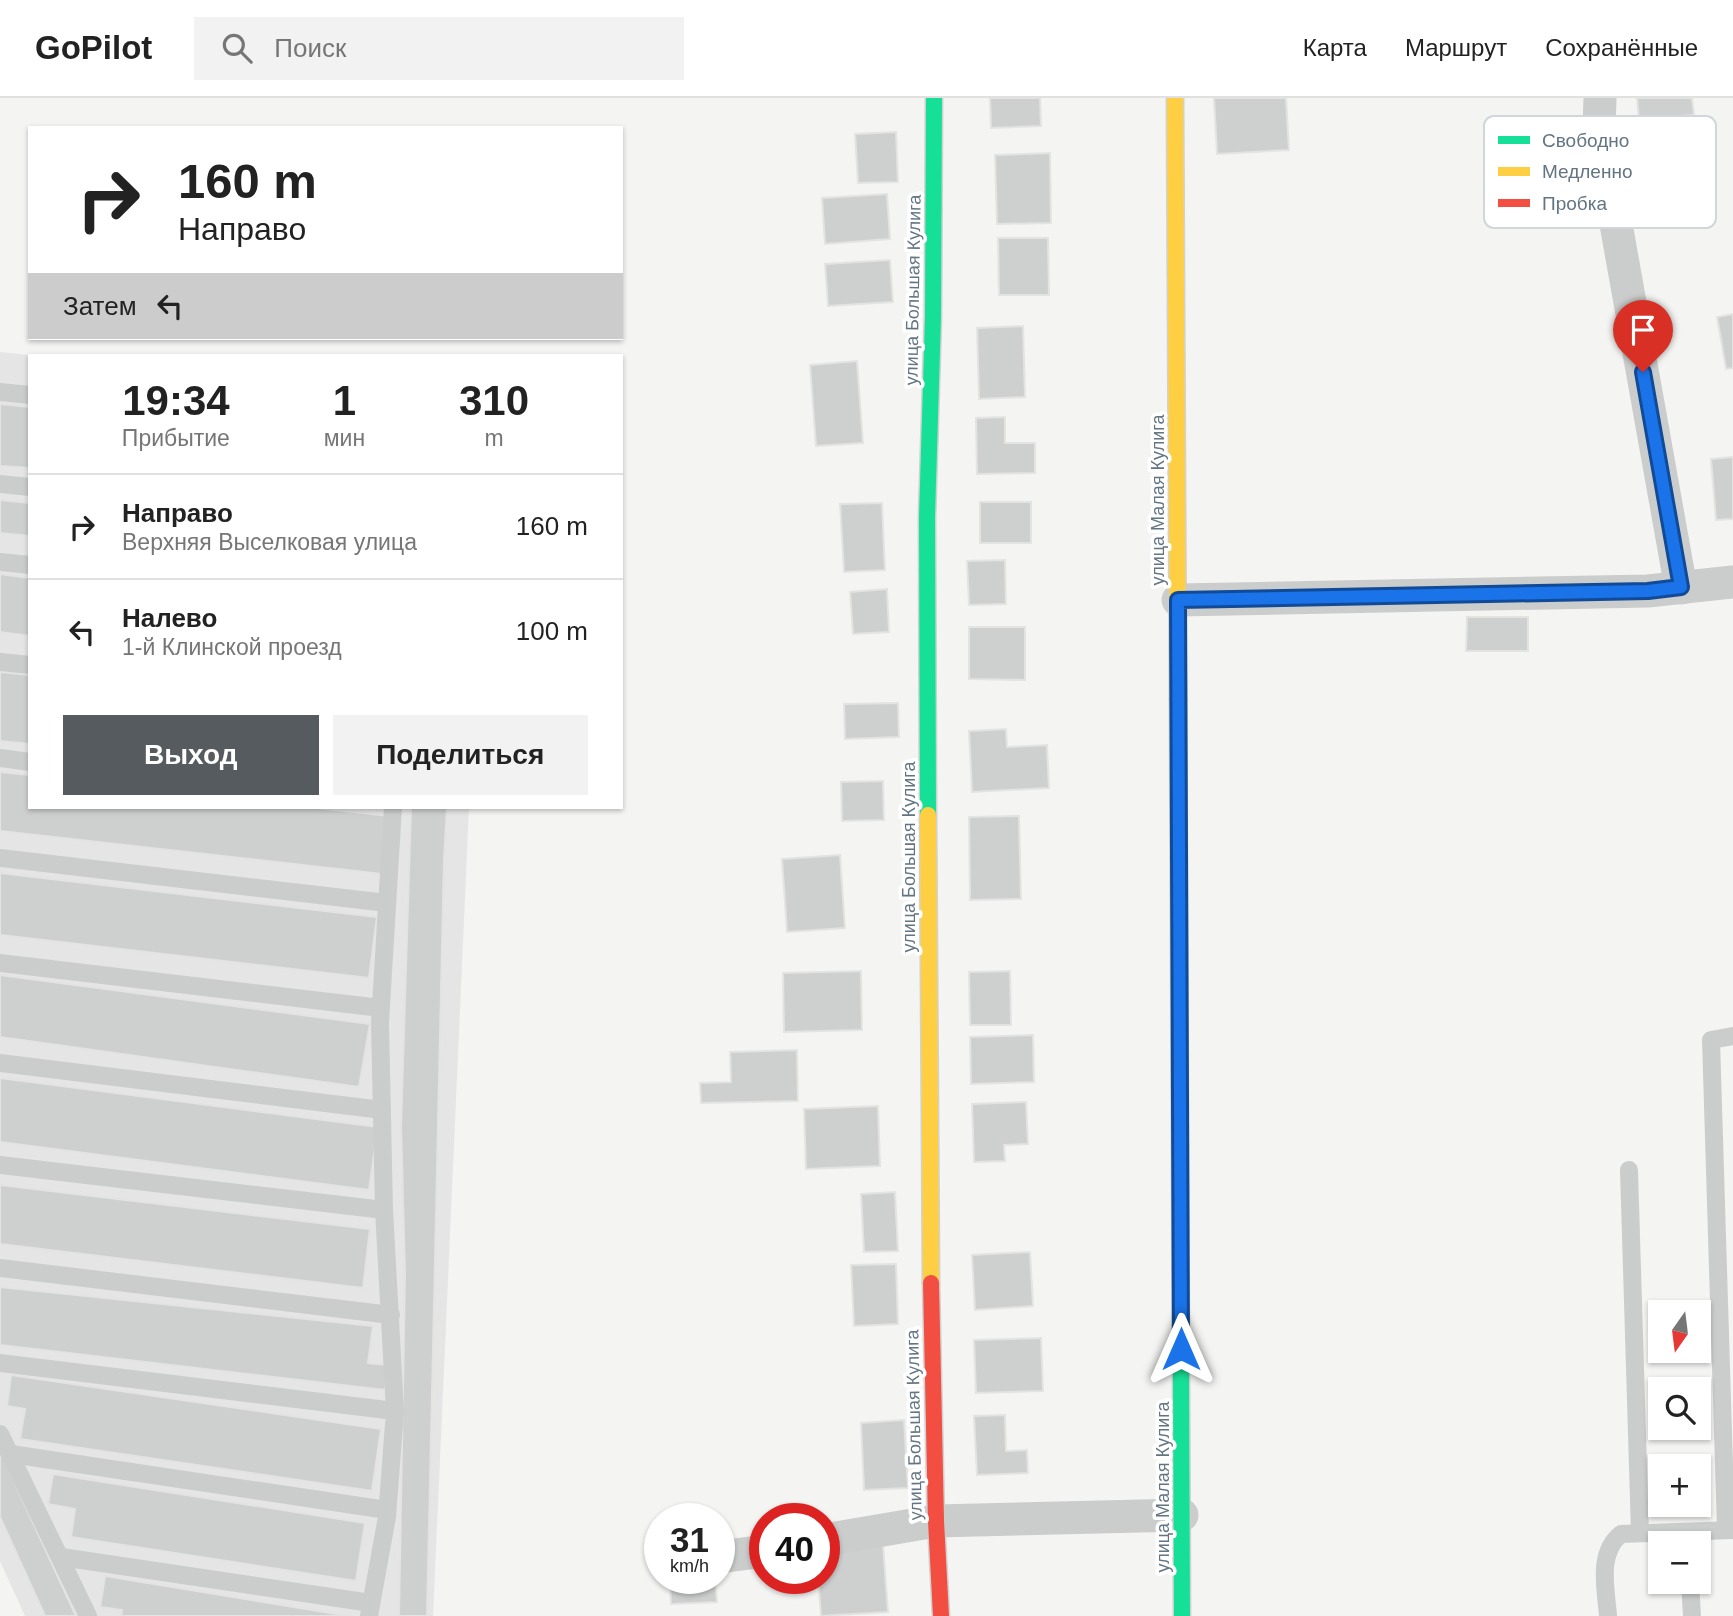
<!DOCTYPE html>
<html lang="ru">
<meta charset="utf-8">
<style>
:root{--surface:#fff;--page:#f2f2f2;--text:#222;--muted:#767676;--line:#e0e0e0;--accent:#565b5f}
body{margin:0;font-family:Helvetica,sans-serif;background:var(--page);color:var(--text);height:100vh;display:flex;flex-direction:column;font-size:26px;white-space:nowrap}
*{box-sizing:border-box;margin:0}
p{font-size:23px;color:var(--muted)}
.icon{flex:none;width:38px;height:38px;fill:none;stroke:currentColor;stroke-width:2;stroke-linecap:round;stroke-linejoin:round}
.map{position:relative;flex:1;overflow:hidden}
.drawer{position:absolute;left:28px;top:256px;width:595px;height:455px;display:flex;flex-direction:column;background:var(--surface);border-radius:0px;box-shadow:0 2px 5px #0004}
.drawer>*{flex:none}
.hud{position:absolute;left:28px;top:28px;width:595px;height:214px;border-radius:0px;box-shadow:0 2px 5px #0004;background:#fff;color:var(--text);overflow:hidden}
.needle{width:46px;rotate:194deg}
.fabs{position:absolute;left:1648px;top:1202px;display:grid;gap:14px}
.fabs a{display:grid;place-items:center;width:63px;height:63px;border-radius:0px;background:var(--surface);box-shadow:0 2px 5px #0004;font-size:35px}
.speed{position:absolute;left:644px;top:1405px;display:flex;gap:14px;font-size:35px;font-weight:700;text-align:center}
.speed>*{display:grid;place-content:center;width:91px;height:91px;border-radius:50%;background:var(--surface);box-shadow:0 2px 5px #0004;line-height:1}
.speed small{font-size:18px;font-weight:400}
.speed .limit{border:10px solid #d22;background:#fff;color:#111}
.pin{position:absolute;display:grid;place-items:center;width:60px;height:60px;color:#fff;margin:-72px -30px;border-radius:50% 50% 50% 0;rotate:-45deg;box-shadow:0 0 7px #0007}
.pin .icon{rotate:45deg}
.me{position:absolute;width:77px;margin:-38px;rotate:0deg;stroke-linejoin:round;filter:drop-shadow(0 0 5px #0008)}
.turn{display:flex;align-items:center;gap:24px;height:147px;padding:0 35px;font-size:32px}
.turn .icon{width:91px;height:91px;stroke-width:2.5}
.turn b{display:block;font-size:49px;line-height:60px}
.then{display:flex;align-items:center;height:66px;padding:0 35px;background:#0003;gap:14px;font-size:26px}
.eta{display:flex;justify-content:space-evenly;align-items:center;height:119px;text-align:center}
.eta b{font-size:42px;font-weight:800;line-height:49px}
.cta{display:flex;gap:14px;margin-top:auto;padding:14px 35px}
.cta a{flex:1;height:80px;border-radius:0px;background:var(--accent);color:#fff;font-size:28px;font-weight:800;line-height:80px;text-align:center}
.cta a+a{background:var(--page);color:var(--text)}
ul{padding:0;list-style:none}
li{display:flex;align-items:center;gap:21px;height:105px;padding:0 35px;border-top:2px solid var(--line)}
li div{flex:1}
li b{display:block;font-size:26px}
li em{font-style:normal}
header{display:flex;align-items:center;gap:42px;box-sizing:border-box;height:98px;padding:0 35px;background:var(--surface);border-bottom:2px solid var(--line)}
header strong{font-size:33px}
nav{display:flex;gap:38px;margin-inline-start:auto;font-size:24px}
.search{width:490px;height:63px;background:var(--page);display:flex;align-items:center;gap:18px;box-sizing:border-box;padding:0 24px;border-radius:0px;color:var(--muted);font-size:26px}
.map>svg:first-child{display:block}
.built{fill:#e4e5e4}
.building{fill:#ced0cf;stroke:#e3e3e2;stroke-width:2}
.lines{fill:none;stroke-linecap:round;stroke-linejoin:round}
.fast-casing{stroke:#d0d2d2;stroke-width:19}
.slow-casing{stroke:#d0d2d2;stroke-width:19}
.jam-casing{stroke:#d0d2d2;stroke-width:19}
.lane{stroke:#cbcdcd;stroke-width:18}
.street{stroke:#cbcdcd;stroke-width:33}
.fast{stroke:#16e098;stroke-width:16}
.slow{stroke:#ffcf43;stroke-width:16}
.jam{stroke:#f24e42;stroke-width:16}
.route-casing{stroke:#114b97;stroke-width:18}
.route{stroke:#1a73e8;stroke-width:12}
.labels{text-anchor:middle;stroke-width:7;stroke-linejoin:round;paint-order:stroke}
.street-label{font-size:18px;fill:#637583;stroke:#fff}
.key{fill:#fff;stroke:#d0d6da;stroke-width:2}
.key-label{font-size:19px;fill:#637583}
</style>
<header>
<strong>GoPilot</strong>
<div class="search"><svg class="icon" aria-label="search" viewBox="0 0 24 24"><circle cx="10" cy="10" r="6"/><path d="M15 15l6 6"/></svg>Поиск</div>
<nav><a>Карта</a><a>Маршрут</a><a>Сохранённые</a></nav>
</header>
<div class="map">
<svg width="1733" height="1518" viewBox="0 0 1733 1518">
<rect width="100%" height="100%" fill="#f4f4f2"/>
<polygon class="built" points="0,254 30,257 30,709 469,709 433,1518 25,1518 0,1463"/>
<g class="building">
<polygon points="990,0 1040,0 1041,28 991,30"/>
<polygon points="1214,0 1286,0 1289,52 1217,56"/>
<polygon points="1637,0 1692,0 1694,17 1639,21"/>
<polygon points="896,34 898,84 858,85 855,36"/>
<polygon points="1050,55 1051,125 997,126 995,57"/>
<polygon points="887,96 890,141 825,146 822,100"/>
<polygon points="998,140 1048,140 1049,197 999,197"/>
<polygon points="890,162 893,204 828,208 825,166"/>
<polygon points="1733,216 1733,270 1726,271 1717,219"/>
<polygon points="1023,228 1025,299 979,301 977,230"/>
<polygon points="857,263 863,345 816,348 810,267"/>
<polygon points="0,306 30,309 30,370 0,368"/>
<polygon points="1005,319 1005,345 1035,345 1035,375 977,376 976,320"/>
<polygon points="1733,359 1733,421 1716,422 1711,361"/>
<polygon points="0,402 30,405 30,438 0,435"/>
<rect x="980" y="404" width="51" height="41"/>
<polygon points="882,405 885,472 844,474 840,406"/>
<polygon points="1005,462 1006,506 969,507 967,463"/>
<polygon points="0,476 30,480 30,538 0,534"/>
<polygon points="887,491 889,534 853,536 850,494"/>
<polygon points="1467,519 1528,519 1528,553 1466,553"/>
<polygon points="969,529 1025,529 1025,582 969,581"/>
<polygon points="0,574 30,577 30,646 0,643"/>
<polygon points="898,605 899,639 845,641 844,606"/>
<polygon points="1006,631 1007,649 1047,647 1049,690 972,694 969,633"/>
<polygon points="0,674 30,677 30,709 308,709 389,718 382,776 0,733"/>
<polygon points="883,683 884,722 842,723 841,684"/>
<polygon points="411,709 447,709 444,761 427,1518 399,1518 405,1175 401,1029"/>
<polygon points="1019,718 1021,801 970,802 969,719"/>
<polygon points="840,757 845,830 787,834 782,761"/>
<polygon points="0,775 377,819 369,880 0,837"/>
<polygon points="861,873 862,932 784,934 783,875"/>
<polygon points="1010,873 1011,927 970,927 969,874"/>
<polygon points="0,877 370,926 359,989 0,939"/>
<polygon points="1033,937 1034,984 971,986 970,939"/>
<polygon points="797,952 798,1003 701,1005 700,985 731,984 730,954"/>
<polygon points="0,980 378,1029 369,1092 0,1044"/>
<polygon points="1026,1004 1028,1046 1004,1047 1005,1063 974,1064 972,1006"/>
<polygon points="878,1008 880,1068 806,1071 804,1011"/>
<polygon points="0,1087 370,1131 363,1190 0,1146"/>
<polygon points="895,1094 898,1153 864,1154 861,1096"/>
<polygon points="1030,1154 1033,1208 975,1212 972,1157"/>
<polygon points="896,1166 898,1226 854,1228 851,1167"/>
<polygon points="0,1189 373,1228 368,1265 388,1267 385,1292 0,1247"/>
<polygon points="1041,1240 1043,1293 976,1295 974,1242"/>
<polygon points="11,1277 381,1331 372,1393 20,1341 25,1311 7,1308"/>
<polygon points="1005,1317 1006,1353 1027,1352 1028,1375 977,1377 974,1318"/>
<polygon points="904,1322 908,1390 864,1392 861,1325"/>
<polygon points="0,1353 76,1518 45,1518 0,1419"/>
<polygon points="53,1376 365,1425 356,1483 71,1439 75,1411 48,1406"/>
<polygon points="883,1446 888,1514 821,1518 818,1480 824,1480 824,1449"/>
<polygon points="105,1478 348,1518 121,1518 122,1512 100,1509"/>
<polygon points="670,1480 715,1480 717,1504 671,1506"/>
</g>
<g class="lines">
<g class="fast-casing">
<g id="fast">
<polyline points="928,717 927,419 933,219 934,0"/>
<polyline points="1180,1049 1182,1518"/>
</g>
</g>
<g class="slow-casing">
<g id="slow">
<polyline points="1175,0 1178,601"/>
<polyline points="928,717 931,1185"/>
</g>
</g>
<g class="jam-casing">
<g id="jam">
<polyline points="1178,601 1180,1049"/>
<polyline points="931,1185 936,1423 941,1518"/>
</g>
</g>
<g class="lane">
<polyline points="0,294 30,297"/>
<polyline points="0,386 30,389"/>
<polyline points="0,464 30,467"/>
<polyline points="0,564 30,567"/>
<polyline points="0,660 30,664"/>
<polyline points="0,760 387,805"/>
<polyline points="0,865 381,910"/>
<polyline points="0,965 382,1012"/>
<polyline points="0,1067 384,1112"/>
<polyline points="1629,1072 1640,1435"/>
<polyline points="0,1170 391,1217"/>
<polyline points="0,1265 395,1313"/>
<polyline points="0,1336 88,1518"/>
<polyline points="11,1356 387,1412"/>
<polyline points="1726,1432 1711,942 1733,938"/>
<polyline points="61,1459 371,1505"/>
<polyline points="1690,1484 1692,1518"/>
<polyline points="369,1518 387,1419 395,1313 384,1112 380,924 393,709"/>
<path d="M 1608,1518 C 1606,1491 1597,1455 1621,1436 L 1733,1432"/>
</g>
<g class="street">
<polyline points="1600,0 1599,31 1681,490"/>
<polyline points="1178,502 1648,493 1733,484"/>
<polyline points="824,1442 936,1423 1182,1417"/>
<polyline points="719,1459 765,1453"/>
</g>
<use href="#fast" class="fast"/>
<use href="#slow" class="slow"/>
<use href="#jam" class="jam"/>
</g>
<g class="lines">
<g class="route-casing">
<polyline id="route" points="1181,1251 1178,502 1648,493 1681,489 1643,274"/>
</g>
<use href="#route" class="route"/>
</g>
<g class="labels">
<g class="street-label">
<text transform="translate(913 192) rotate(-89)" y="6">улица Большая Кулига</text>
<text transform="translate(1158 402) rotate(-90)" y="6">улица Малая Кулига</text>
<text transform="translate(909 759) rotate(-90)" y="6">улица Большая Кулига</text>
<text transform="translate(914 1327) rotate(-91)" y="6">улица Большая Кулига</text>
<text transform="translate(1163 1389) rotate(-90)" y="6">улица Малая Кулига</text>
</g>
</g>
<rect x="1484" y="18" width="232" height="112" rx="10" class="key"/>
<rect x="1498" y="38" width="32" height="8" fill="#16e098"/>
<rect x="1498" y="69" width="32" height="9" fill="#ffcf43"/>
<rect x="1498" y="101" width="32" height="8" fill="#f24e42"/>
<g class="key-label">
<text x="1542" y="49">Свободно</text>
<text x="1542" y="80">Медленно</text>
<text x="1542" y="112">Пробка</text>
</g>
</svg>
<div class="fabs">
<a><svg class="needle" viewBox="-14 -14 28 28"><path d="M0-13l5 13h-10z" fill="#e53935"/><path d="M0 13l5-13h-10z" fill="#767676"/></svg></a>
<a><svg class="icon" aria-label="search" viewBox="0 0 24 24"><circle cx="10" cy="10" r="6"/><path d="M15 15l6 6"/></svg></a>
<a>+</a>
<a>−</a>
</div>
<div class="speed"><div>31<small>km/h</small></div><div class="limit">40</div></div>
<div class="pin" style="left:1643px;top:274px;background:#d93025"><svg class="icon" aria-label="arrive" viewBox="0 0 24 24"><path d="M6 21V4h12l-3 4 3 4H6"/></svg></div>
<svg class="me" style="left:1181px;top:1251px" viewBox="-20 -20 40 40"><path d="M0-17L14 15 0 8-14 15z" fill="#1a73e8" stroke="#fff" stroke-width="4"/></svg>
<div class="hud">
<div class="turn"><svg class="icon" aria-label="right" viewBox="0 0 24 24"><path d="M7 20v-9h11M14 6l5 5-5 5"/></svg><div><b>160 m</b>Направо</div></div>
<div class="then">Затем<svg class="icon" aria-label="left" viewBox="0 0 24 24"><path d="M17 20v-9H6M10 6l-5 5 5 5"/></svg></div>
</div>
<section class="drawer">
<div class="eta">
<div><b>19:34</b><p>Прибытие</p></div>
<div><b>1</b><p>мин</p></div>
<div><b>310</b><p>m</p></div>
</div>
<ul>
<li><svg class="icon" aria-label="right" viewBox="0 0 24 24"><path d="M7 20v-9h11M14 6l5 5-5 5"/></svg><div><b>Направо</b><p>Верхняя Выселковая улица</p></div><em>160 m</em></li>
<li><svg class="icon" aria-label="left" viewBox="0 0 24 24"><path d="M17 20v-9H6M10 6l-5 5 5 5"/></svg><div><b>Налево</b><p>1-й Клинской проезд</p></div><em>100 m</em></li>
</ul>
<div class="cta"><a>Выход</a><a>Поделиться</a></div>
</section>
</div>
